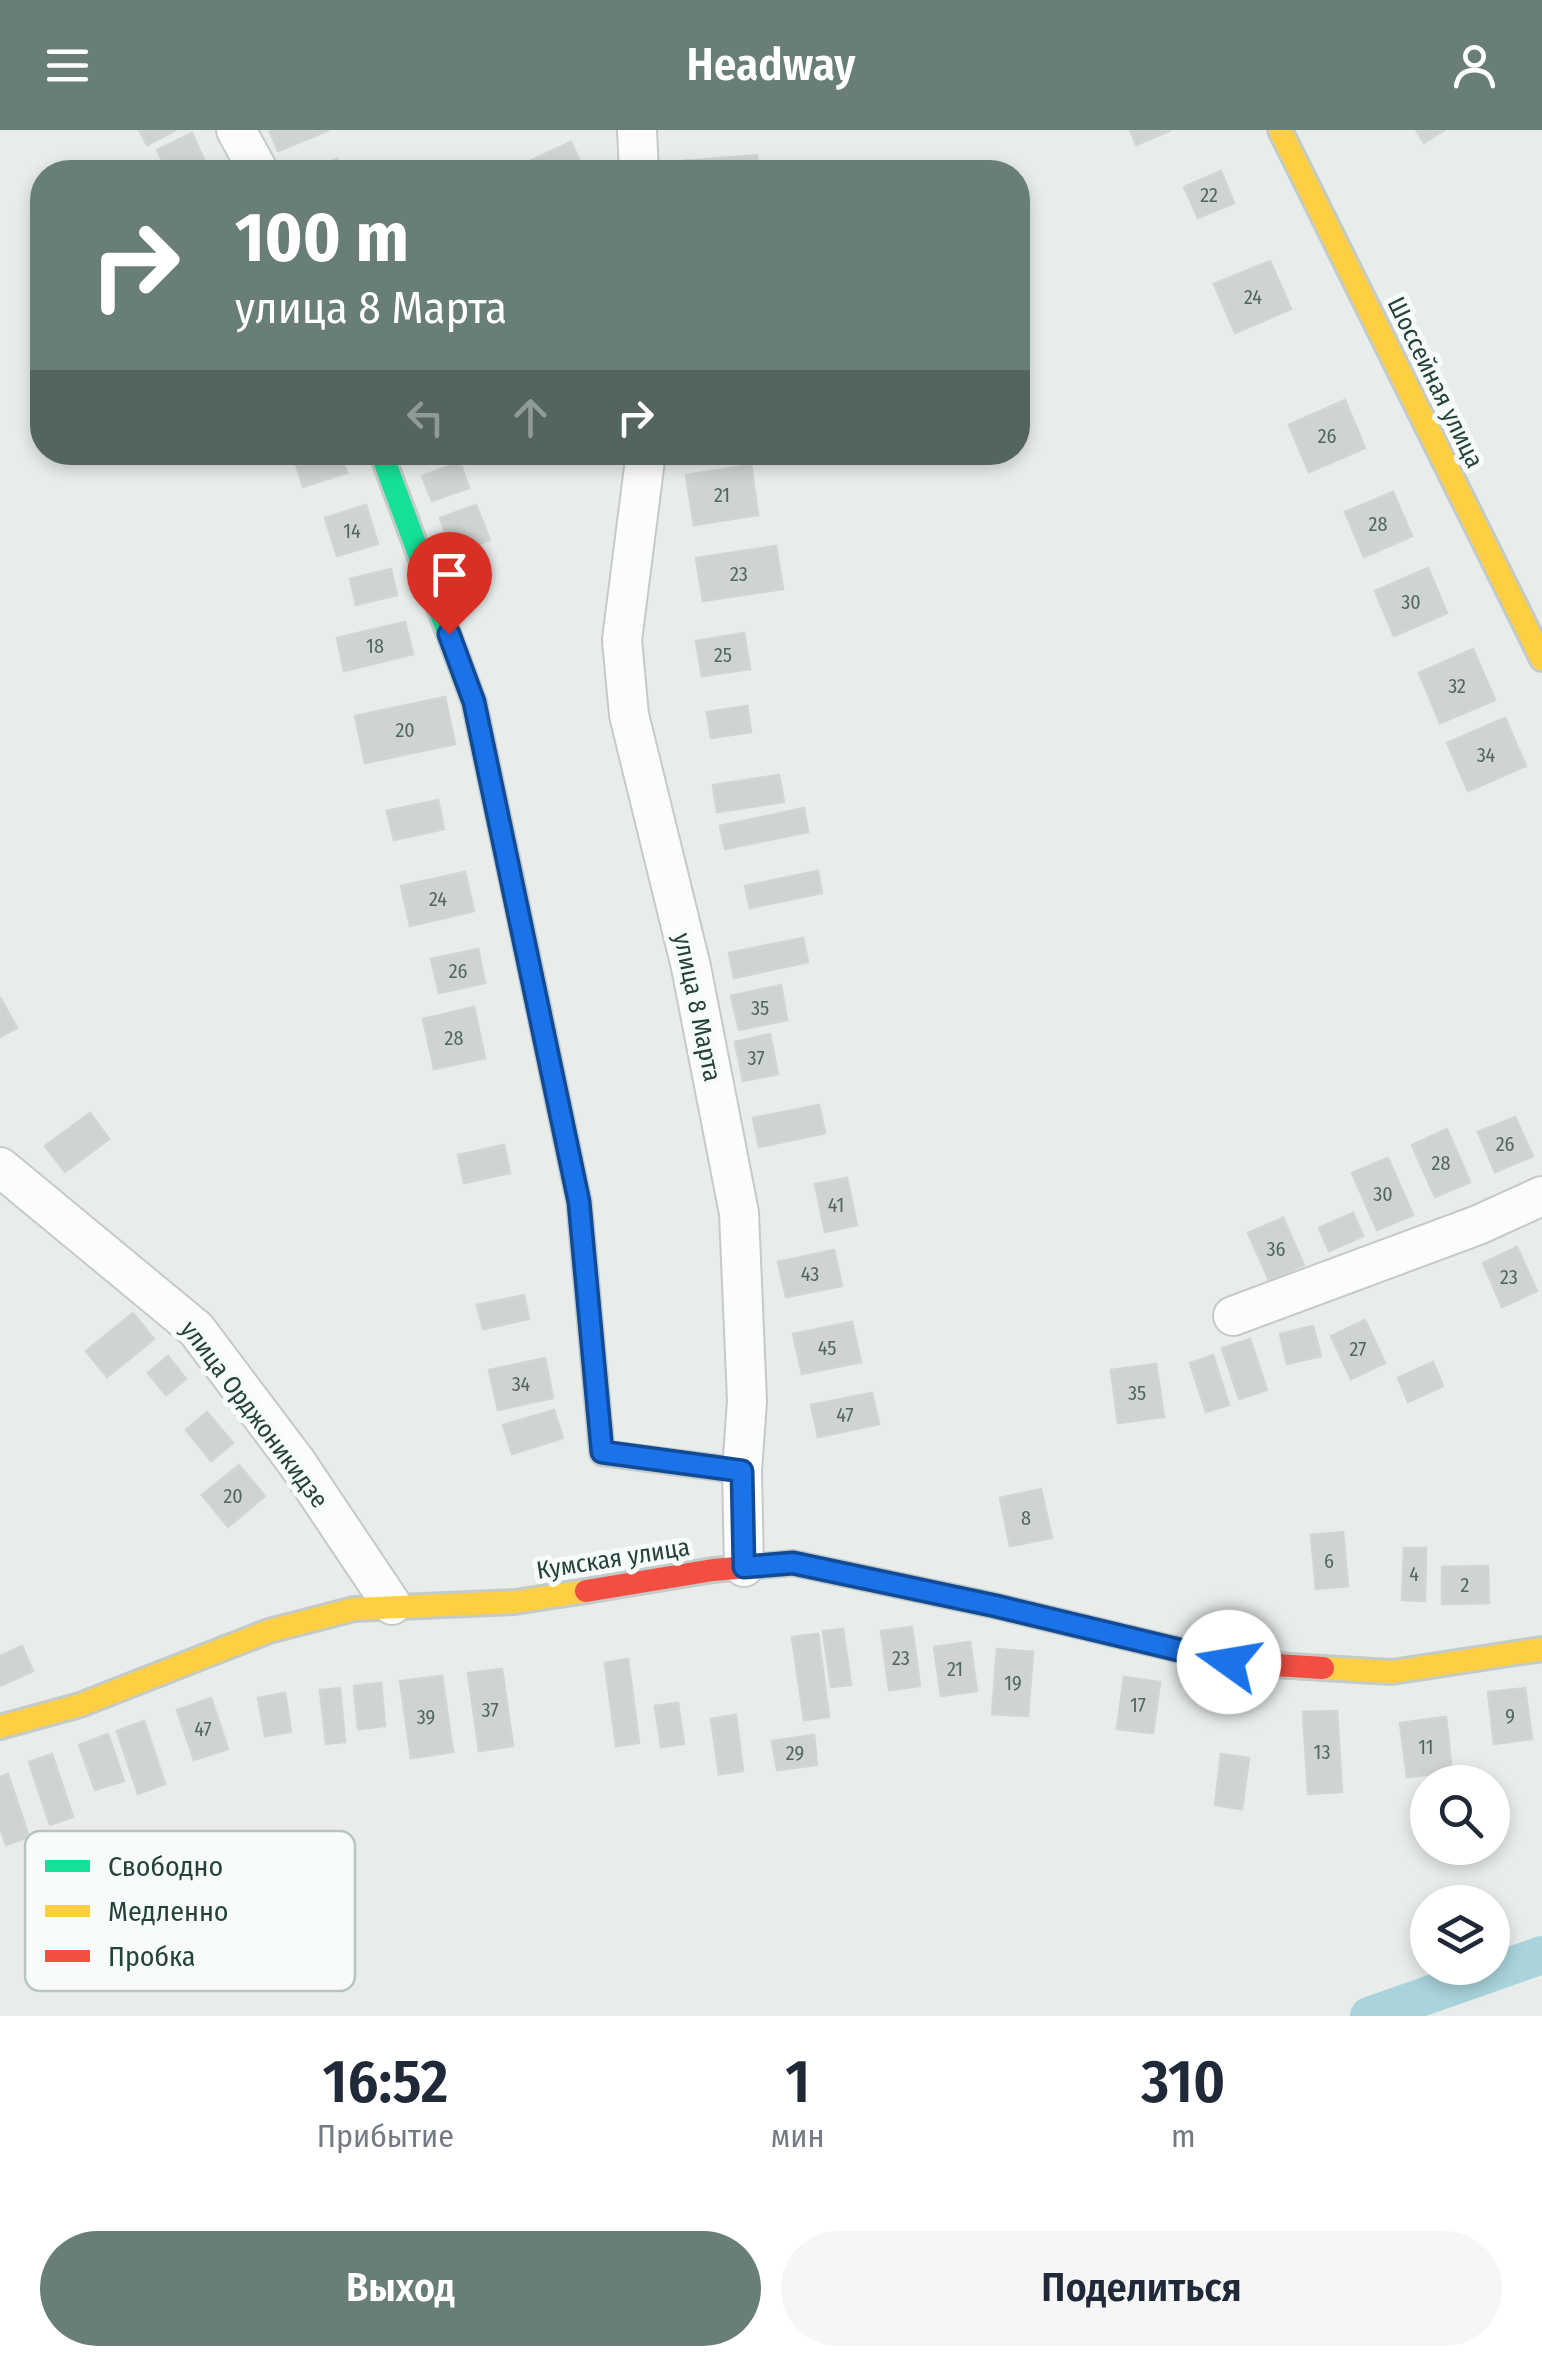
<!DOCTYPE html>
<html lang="ru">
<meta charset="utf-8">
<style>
:root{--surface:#fff;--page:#f6f6f7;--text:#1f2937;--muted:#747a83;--accent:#697e78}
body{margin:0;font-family:"Fira Sans Condensed",sans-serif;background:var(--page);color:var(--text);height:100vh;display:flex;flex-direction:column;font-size:38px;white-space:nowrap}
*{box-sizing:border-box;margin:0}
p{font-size:32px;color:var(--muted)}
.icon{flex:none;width:55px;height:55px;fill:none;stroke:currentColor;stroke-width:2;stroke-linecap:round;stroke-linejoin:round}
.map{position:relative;height:1886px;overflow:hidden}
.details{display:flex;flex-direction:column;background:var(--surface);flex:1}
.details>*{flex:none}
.banner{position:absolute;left:30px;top:30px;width:1000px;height:305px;border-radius:40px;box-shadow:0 5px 15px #0003;background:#697e78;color:#fff;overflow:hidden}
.fabs{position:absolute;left:1410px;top:1635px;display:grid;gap:20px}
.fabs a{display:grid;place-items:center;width:100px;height:100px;border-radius:50%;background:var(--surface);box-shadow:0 5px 15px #0003;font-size:50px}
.pin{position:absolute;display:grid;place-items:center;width:85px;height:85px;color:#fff;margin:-102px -42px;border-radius:50% 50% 50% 0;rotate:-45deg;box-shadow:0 0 10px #0007}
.pin .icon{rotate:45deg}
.me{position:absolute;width:110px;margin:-55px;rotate:283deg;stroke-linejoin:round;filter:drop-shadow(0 0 8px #0008)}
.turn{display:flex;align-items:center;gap:35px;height:210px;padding:0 40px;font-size:45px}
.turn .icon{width:130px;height:130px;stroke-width:2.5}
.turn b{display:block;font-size:70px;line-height:85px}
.lanes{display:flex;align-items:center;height:95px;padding:0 40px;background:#0003;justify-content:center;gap:50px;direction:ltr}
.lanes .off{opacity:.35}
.eta{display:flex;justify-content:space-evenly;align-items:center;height:170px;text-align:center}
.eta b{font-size:60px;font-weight:600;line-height:70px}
.button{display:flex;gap:20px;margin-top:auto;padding:20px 40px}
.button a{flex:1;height:115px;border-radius:60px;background:var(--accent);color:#fff;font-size:40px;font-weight:600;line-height:115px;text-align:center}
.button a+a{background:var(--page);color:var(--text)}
header{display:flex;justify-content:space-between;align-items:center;height:130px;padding:0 40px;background:var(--accent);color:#fff;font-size:45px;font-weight:600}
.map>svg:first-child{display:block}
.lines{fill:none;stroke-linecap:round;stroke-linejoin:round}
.canal{stroke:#a9d4db;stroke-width:38}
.building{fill:#cfd4d2;stroke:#d1d6d4;stroke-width:2.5}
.street-casing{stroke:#c5cac8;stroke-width:42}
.fast-casing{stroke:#c3cbc8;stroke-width:28}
.slow-casing{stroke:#c3cbc8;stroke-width:28}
.jam-casing{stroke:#c3cbc8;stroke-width:28}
.street{stroke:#fcfcfc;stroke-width:38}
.fast{stroke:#16e098;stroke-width:22}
.slow{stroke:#ffcf43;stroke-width:22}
.jam{stroke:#f24e42;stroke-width:22}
.route-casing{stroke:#114b97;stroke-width:25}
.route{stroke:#1a73e8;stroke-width:18}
.labels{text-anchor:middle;stroke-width:10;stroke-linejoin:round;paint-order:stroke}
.number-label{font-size:20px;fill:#506761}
.street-label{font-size:25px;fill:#24423a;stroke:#f7fbf9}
.key{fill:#f7fbf9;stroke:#b8c4c0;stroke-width:2.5}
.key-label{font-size:28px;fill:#24423a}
</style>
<header><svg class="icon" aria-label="menu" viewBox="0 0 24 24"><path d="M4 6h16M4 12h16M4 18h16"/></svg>Headway<svg class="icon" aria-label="person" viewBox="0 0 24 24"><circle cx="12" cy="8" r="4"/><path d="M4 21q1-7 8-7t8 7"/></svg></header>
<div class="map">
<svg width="1542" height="1886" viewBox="0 0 1542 1886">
<rect width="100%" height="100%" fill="#e8edeb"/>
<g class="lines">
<polyline class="canal" points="1369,1886 1542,1825"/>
</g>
<g class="building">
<polygon points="139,0 176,0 147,15"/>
<polygon points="269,0 329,0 278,21"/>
<polygon points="1130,0 1171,0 1136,15"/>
<polygon points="1416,0 1444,0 1424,13"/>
<polygon points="192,3 204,30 178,42 168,42 157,20"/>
<polygon points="571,12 585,42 537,42 532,30"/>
<polygon points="757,25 759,42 685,42 684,31"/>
<polygon points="337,29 342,42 307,42"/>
<polygon points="1221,41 1234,73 1198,88 1184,57"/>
<polygon points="1270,131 1291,179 1235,203 1214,154"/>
<polygon points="1345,270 1365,318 1309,342 1289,295"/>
<polygon points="292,322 341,322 347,343 303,357"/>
<polygon points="460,332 469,358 432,371 422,346"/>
<polygon points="751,335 758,385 694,395 686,345"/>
<polygon points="1393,362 1412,406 1364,427 1345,382"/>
<polygon points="366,375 378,414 337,426 325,388"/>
<polygon points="476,375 490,410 453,424 440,388"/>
<polygon points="776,416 783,459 703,471 696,428"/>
<polygon points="1428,438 1447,483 1394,506 1375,461"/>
<polygon points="391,439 397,465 356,475 350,449"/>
<polygon points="405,492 413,524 344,541 337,508"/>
<polygon points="744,503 750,539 702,546 696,511"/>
<polygon points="1473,519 1495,570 1440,593 1419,543"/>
<polygon points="445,567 455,614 365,633 355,586"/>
<polygon points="747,576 751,602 711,608 707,582"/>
<polygon points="1505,588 1526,636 1468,661 1447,613"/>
<polygon points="779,645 784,672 717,682 713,655"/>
<polygon points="438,670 444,699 394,710 387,681"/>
<polygon points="804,678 808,702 725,719 720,696"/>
<polygon points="818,741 822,763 750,778 745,756"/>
<polygon points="465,742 474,781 410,796 401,756"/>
<polygon points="803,808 808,832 734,848 729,823"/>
<polygon points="478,819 485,853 439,863 431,829"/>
<polygon points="781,855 787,890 739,900 731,866"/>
<polygon points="0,867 17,898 0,907"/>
<polygon points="474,877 485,928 434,939 423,889"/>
<polygon points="770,904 778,944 743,951 735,912"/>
<polygon points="819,975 825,1003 759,1017 753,988"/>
<polygon points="90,983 109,1009 65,1042 45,1016"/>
<polygon points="1515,987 1533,1026 1495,1042 1478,1002"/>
<polygon points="1447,999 1470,1052 1435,1067 1412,1015"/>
<polygon points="504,1015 510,1043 464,1053 458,1025"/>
<polygon points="1388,1028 1413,1085 1377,1100 1352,1043"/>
<polygon points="847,1048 857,1095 825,1102 815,1054"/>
<polygon points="1353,1083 1363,1106 1329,1121 1319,1098"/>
<polygon points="1283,1088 1304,1135 1269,1150 1248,1103"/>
<polygon points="1517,1117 1537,1161 1502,1177 1483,1133"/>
<polygon points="834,1120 842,1156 786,1167 778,1132"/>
<polygon points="524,1165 529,1189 483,1199 477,1175"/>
<polygon points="133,1183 154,1209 107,1247 86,1221"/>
<polygon points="1365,1190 1385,1233 1351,1249 1331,1206"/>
<polygon points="852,1192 861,1232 802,1244 793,1204"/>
<polygon points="1313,1196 1321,1226 1287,1234 1280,1204"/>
<polygon points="1250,1209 1267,1260 1239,1269 1222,1218"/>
<polygon points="1213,1225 1229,1275 1206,1282 1190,1233"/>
<polygon points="168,1226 186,1249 166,1265 148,1243"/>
<polygon points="545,1228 553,1268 498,1280 489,1240"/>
<polygon points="1433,1232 1443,1256 1408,1272 1398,1248"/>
<polygon points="1156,1234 1164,1287 1118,1293 1111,1240"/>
<polygon points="872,1263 879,1294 818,1307 811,1275"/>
<polygon points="554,1280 563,1308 512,1324 503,1295"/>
<polygon points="207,1282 233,1313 211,1331 186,1300"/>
<polygon points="239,1335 265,1366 228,1397 202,1365"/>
<polygon points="1041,1359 1052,1408 1010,1416 1000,1368"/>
<polygon points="1343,1402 1348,1456 1316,1459 1311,1405"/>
<polygon points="1404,1418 1426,1418 1425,1471 1402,1470"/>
<polygon points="1488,1436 1489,1473 1442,1474 1442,1437"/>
<polygon points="912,1497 920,1556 889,1560 881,1501"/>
<polygon points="843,1499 851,1555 831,1557 823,1501"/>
<polygon points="818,1504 829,1587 804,1590 792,1507"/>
<polygon points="970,1512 977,1561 941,1566 934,1517"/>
<polygon points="22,1516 33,1541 0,1556 0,1526"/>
<polygon points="997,1519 1033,1522 1028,1586 992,1584"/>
<polygon points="628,1529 639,1613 616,1616 605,1533"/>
<polygon points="502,1539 513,1616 479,1621 468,1543"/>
<polygon points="442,1546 453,1622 411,1628 400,1551"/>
<polygon points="1124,1547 1160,1552 1153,1603 1117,1599"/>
<polygon points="381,1553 385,1596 358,1599 354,1556"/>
<polygon points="340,1558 345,1612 326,1614 320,1560"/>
<polygon points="1525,1558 1532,1609 1494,1614 1488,1562"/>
<polygon points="285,1563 291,1602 265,1606 258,1568"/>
<polygon points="211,1568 228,1619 194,1630 177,1580"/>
<polygon points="678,1573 684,1614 661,1617 655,1576"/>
<polygon points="1337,1581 1342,1662 1308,1664 1303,1582"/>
<polygon points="736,1585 743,1641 719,1644 711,1589"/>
<polygon points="1446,1587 1452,1642 1407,1647 1400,1593"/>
<polygon points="144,1591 165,1654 138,1664 117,1601"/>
<polygon points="108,1604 124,1651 95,1660 79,1615"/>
<polygon points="814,1605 817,1635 777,1640 772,1611"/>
<polygon points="52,1624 73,1687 50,1695 29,1632"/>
<polygon points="1221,1624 1249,1628 1242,1679 1215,1675"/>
<polygon points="8,1644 29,1707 6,1715 0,1698 0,1647"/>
</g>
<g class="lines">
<g class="street-casing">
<g id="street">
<polyline points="236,0 259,42"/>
<polyline points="637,0 639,42"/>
<polyline points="646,322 622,510 629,585 691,837 739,1083 747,1271 742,1341 744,1437"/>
<polyline points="0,1037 196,1199 297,1333 392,1475"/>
<polyline points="1233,1186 1478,1095 1542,1066"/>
</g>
</g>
<g class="fast-casing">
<polyline id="fast" points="381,322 474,572 511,747"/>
</g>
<g class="slow-casing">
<g id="slow">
<polyline points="1280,0 1542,529"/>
<polyline points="1323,1538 1392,1542 1542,1519"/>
<polyline points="0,1597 80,1575 269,1501 354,1479 515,1472 586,1461"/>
</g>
</g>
<g class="jam-casing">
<g id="jam">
<polyline points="511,747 579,1072 602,1323 742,1341"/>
<polyline points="586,1461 713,1440 793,1433 996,1476 1229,1532 1323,1538"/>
</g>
</g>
<use href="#street" class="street"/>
<use href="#fast" class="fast"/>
<use href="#slow" class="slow"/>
<use href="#jam" class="jam"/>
</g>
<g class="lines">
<g class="route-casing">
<polyline id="route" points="449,504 474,572 579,1072 602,1322 742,1341 744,1437 793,1433 996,1476 1229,1532"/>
</g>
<use href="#route" class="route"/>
</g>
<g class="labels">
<g class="number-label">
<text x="1209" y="72">22</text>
<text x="1253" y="174">24</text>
<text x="1327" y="313">26</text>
<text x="722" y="372">21</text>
<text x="1378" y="401">28</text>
<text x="352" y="408">14</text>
<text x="739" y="451">23</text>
<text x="1411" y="479">30</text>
<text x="375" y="523">18</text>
<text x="723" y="532">25</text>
<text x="1457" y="563">32</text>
<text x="405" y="607">20</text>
<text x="1486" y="632">34</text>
<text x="438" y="776">24</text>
<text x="458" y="848">26</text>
<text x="760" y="885">35</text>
<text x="454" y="915">28</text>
<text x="756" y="935">37</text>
<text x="1505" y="1021">26</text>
<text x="1441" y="1040">28</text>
<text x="1383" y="1071">30</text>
<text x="836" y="1082">41</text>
<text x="1276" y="1126">36</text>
<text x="810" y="1151">43</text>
<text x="1509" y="1154">23</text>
<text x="827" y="1225">45</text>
<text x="1358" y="1226">27</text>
<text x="521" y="1261">34</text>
<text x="1137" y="1270">35</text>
<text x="845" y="1292">47</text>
<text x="233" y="1373">20</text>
<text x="1026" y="1395">8</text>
<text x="1329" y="1438">6</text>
<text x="1414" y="1451">4</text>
<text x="1465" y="1462">2</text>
<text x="901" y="1535">23</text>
<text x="955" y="1546">21</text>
<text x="1013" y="1560">19</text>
<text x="1138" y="1582">17</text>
<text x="490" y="1587">37</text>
<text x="1510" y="1593">9</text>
<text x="426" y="1594">39</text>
<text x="203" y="1606">47</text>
<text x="1426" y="1624">11</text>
<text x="1322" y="1629">13</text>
<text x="795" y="1630">29</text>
</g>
<g class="street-label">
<text transform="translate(1436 252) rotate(64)" y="9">Шоссейная улица</text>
<text transform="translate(698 877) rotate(78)" y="9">улица 8 Марта</text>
<text transform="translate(255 1284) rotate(53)" y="9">улица Орджоникидзе</text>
<text transform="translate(613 1428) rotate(-9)" y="9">Кумская улица</text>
</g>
</g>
<rect x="25" y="1701" width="330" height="160" rx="15" class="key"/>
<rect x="45" y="1730" width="45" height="12" fill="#16e098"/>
<rect x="45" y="1775" width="45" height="12" fill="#ffcf43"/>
<rect x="45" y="1820" width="45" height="12" fill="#f24e42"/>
<g class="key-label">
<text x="108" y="1746">Свободно</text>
<text x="108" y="1791">Медленно</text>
<text x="108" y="1836">Пробка</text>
</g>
</svg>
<div class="fabs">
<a><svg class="icon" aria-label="search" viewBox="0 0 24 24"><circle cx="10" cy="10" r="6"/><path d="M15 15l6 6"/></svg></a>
<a><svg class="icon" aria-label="layers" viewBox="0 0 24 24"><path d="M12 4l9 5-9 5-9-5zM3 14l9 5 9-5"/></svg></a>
</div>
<div class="pin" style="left:449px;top:504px;background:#d93025"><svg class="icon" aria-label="arrive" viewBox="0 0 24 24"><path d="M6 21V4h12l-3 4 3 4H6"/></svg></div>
<svg class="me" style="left:1229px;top:1532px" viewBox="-20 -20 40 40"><circle r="19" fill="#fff"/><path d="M0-13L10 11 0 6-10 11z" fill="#1a73e8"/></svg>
<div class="banner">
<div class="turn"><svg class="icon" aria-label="right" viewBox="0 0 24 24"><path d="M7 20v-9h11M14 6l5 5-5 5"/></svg><div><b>100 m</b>улица 8 Марта</div></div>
<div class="lanes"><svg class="icon off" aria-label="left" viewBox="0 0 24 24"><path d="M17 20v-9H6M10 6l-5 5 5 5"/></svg><svg class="icon off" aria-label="ahead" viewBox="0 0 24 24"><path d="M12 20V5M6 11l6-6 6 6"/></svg><svg class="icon" aria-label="right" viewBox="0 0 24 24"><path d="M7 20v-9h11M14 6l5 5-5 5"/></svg></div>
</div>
</div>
<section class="details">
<div class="eta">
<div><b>16:52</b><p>Прибытие</p></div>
<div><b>1</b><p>мин</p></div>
<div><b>310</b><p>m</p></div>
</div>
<div class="button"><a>Выход</a><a>Поделиться</a></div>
</section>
